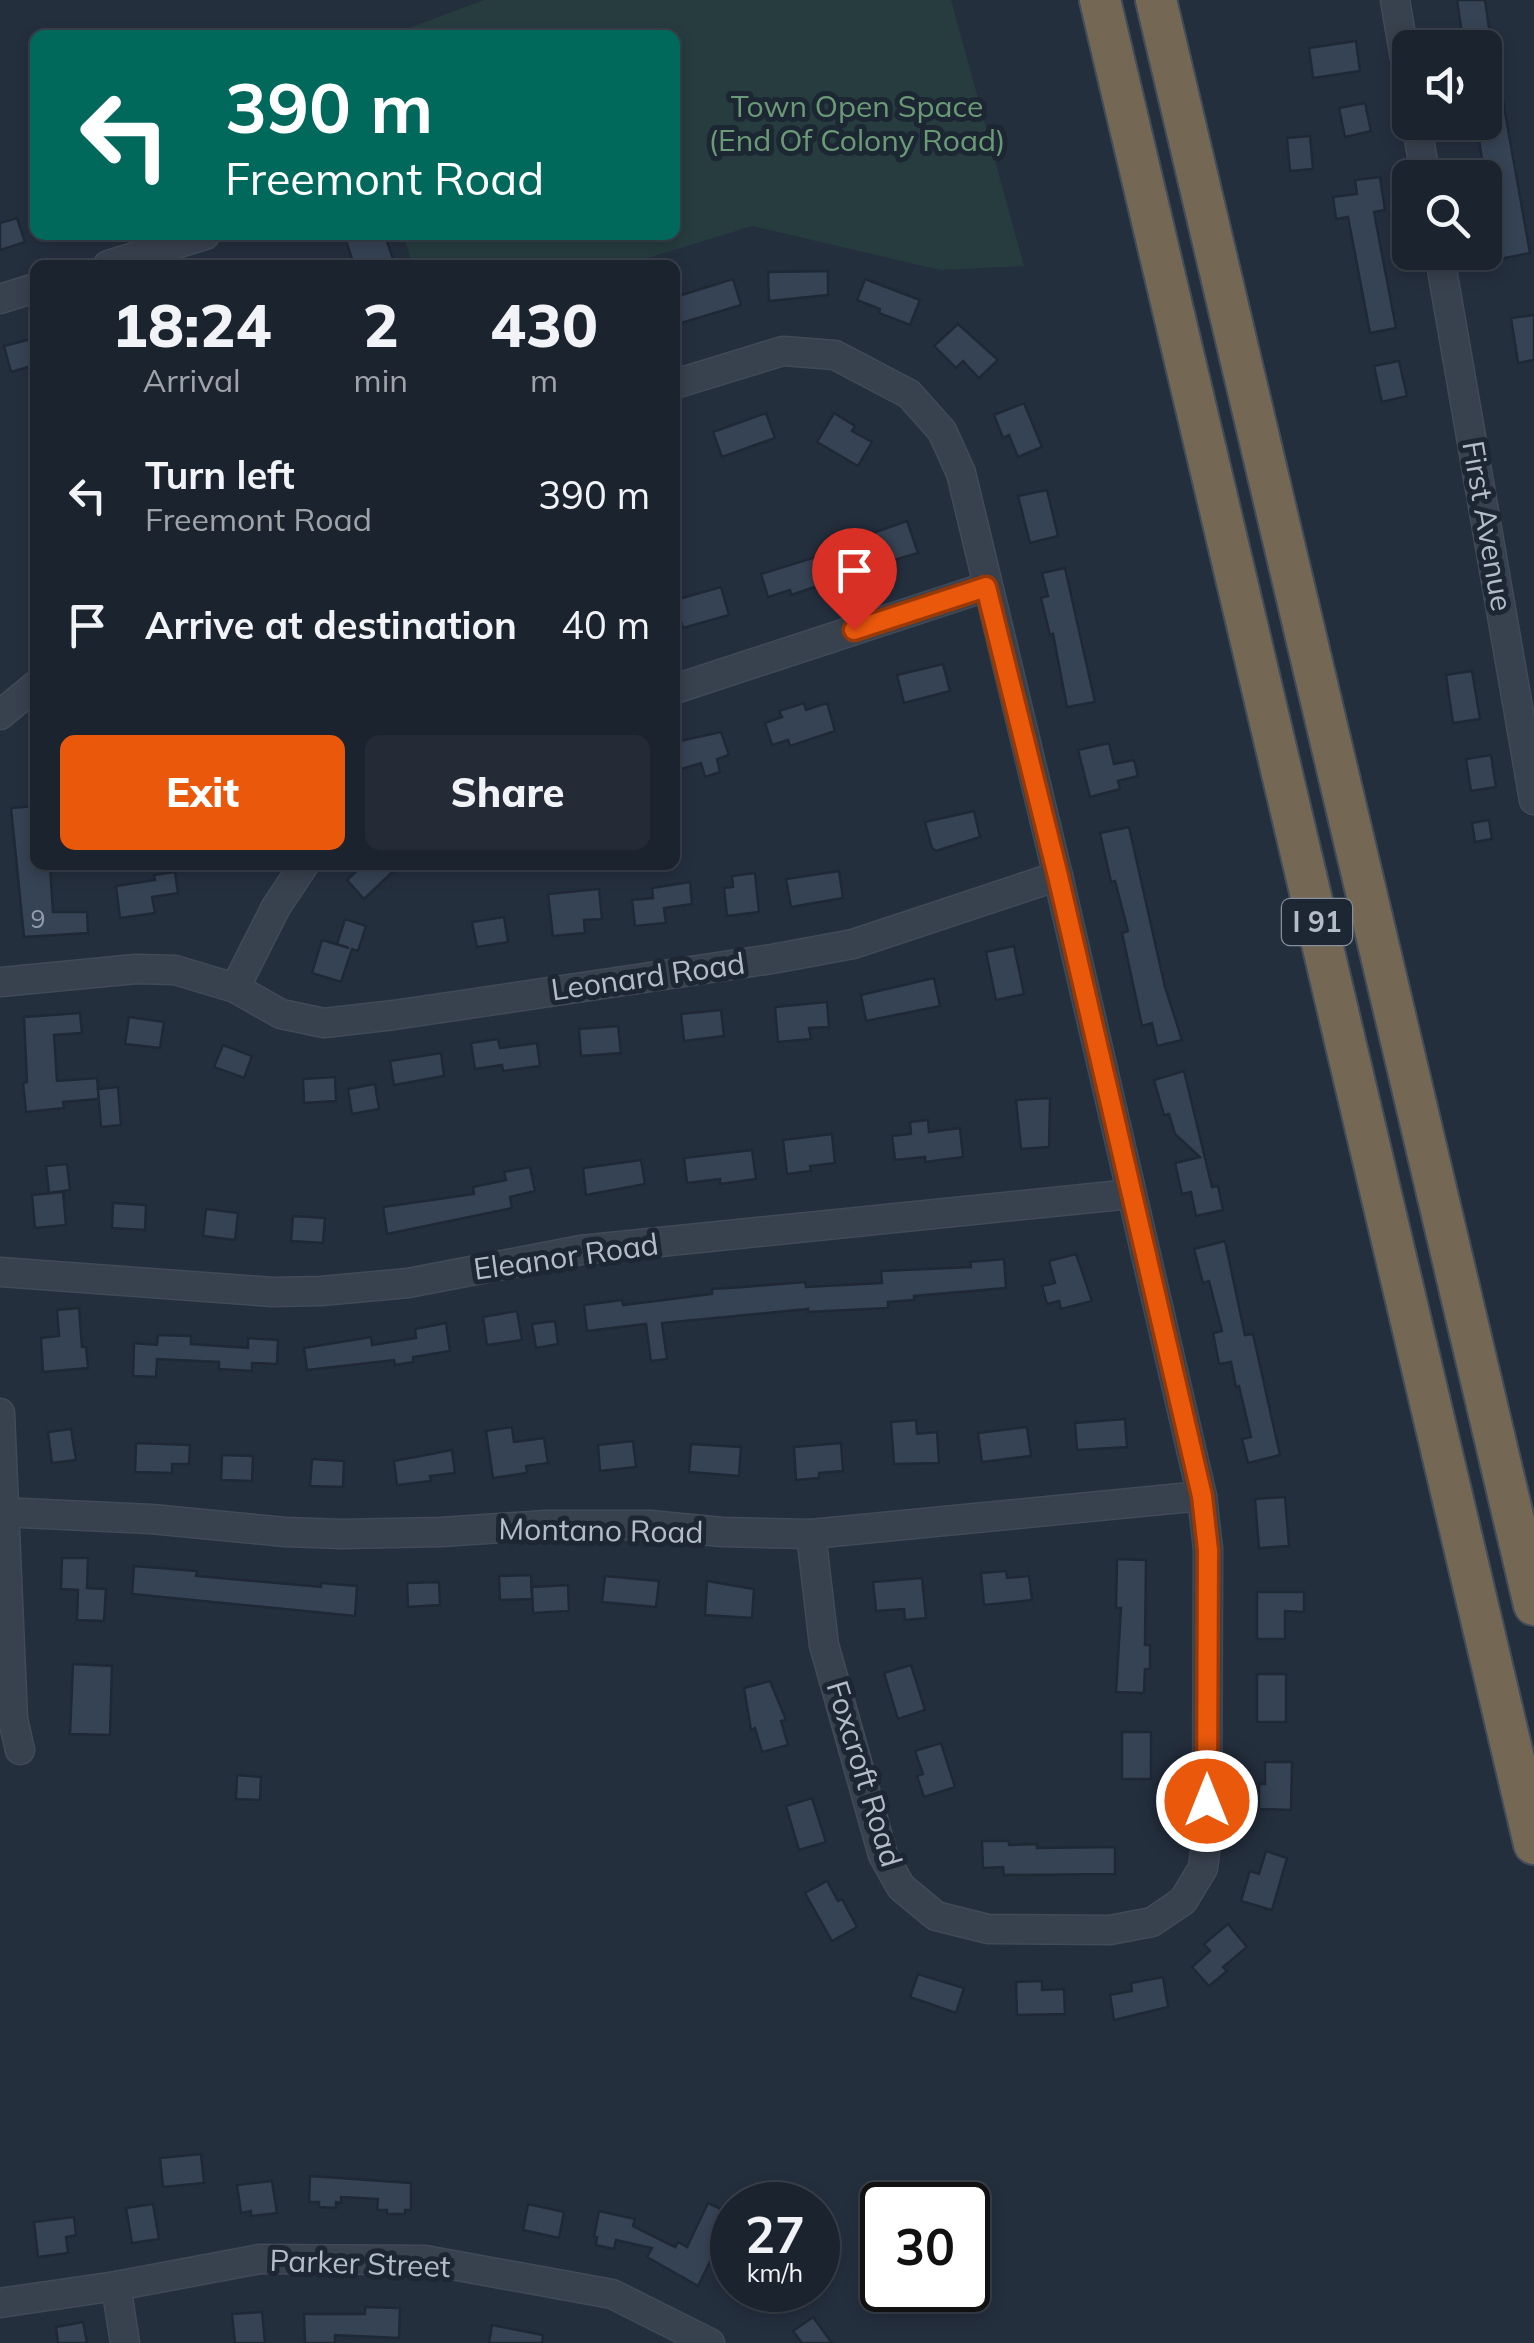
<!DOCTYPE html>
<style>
:root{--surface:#1b232e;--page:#242b36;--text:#f1f3f6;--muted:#a0a4aa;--line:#39404a;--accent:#ea580c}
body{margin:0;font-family:Mulish,sans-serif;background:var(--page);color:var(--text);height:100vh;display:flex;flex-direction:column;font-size:38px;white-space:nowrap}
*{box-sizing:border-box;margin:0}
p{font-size:32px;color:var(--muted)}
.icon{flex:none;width:55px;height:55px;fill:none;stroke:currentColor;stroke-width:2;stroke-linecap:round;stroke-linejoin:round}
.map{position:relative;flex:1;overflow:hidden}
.drawer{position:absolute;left:30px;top:260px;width:650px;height:610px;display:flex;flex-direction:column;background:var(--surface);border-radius:15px;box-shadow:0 5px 15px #0003,0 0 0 2px var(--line)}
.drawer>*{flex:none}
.banner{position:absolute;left:30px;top:30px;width:650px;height:210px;border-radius:15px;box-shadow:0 5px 15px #0003,0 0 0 2px var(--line);background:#00695c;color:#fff;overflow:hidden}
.fabs{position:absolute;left:1392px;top:30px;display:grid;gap:20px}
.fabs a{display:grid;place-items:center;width:110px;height:110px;border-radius:15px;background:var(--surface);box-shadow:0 5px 15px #0003,0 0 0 2px var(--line);font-size:50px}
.speed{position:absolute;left:710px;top:2182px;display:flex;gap:20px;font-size:50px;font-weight:700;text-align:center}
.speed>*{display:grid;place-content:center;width:130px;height:130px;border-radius:50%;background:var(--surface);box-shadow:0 5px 15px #0003,0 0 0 2px var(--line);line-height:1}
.speed small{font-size:25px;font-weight:400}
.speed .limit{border:5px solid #111;border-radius:15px;background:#fff;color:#111}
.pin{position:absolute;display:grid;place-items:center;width:85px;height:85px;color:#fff;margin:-102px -42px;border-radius:50% 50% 50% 0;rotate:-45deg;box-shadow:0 0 10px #0007}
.pin .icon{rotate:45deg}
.me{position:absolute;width:110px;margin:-55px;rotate:0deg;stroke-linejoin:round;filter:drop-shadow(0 0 8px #0008)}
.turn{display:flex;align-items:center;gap:35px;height:210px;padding:0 30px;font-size:45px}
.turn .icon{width:130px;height:130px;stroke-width:2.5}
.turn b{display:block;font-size:70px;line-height:85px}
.eta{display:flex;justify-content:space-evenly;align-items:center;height:170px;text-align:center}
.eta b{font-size:60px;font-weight:800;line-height:70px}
.cta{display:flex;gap:20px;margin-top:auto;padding:20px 30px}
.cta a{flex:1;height:115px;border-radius:15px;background:var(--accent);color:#fff;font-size:40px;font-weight:800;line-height:115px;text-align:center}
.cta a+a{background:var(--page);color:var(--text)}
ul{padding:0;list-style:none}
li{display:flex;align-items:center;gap:30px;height:130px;padding:0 30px}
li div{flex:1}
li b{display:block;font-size:38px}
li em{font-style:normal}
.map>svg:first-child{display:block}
.green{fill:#263c3f}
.building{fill:#364354;stroke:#1f2835;stroke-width:2.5}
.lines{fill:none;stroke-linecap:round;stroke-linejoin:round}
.minor-casing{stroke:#414a57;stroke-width:31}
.highway-casing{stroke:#434c59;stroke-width:44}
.minor{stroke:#38414e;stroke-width:28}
.highway{stroke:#746855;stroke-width:40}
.route-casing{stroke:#983908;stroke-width:25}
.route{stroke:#ea580c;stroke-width:18}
.labels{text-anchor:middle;stroke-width:10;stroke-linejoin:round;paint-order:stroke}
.number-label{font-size:25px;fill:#929caa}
.shield{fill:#1d2633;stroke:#878f9c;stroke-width:2.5}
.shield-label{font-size:28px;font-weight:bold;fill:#b4bcc9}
.park-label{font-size:30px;fill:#6b9a76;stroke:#1d2633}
.street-label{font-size:30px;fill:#b4bcc9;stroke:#1d2633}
</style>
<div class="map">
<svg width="1534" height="2343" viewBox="0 0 1534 2343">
<rect width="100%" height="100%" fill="#242f3e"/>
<polygon class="green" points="484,0 951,0 1024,266 940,270 752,226 625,265 413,265 403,235 675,235 675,35 390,35"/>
<g class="building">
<polygon points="1457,0 1485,0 1492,48 1464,48"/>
<polygon points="1356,41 1360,71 1313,78 1309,48"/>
<polygon points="1500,84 1530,253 1500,259 1491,212 1499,211 1492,172 1484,173 1477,127 1485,126 1485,86"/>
<polygon points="1365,103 1371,131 1345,137 1339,108"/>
<polygon points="1310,136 1313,169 1290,171 1287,138"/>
<polygon points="1380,177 1385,210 1374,212 1396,328 1370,333 1348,217 1336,219 1333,197 1357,194 1355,180"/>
<polygon points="17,218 25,242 0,250 0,223"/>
<polygon points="355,235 385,235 395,265 354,265 345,238"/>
<polygon points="828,271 828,295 769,301 768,272"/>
<polygon points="733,279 741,305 678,324 675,297"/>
<polygon points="865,279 920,300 910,325 879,313 880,309 857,300"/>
<polygon points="1534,315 1534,360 1518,363 1511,318"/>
<polygon points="958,324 998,360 979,378 963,361 956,368 934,346"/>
<polygon points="31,339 35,365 11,372 4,346"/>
<polygon points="1399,361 1407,396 1382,402 1374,366"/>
<polygon points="1024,403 1042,447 1018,457 1009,435 1003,438 994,415"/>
<polygon points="766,413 775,438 722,457 713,432"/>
<polygon points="834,413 855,426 852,431 872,442 858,466 817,442"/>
<polygon points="1047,490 1058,536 1030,543 1018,496"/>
<polygon points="907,521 918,553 894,560 892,554 872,560 864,536"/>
<polygon points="819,556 827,583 791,595 790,590 768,597 761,574"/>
<polygon points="1065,568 1095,702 1067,707 1053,634 1050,635 1041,598 1048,596 1042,573"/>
<polygon points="721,587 729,615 683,628 675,600"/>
<polygon points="943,664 950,691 904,703 897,675"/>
<polygon points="1472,671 1480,719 1453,723 1446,675"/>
<polygon points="804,703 806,710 827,703 835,731 790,746 788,740 772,745 765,723 782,717 779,711"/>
<polygon points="721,732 729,755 717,759 720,772 705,777 701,763 675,771 675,742"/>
<polygon points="1109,743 1114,764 1134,760 1138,776 1118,781 1120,789 1090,797 1078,750"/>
<polygon points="1491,755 1496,787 1471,791 1466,759"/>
<polygon points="35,806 35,865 50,865 53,912 87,912 88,933 24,937 11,808"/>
<polygon points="974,811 980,837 936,851 932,848 925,822"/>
<polygon points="1489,820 1492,839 1475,842 1472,823"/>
<polygon points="1129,827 1165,987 1182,1040 1157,1046 1152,1023 1142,1026 1122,933 1128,931 1115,881 1111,882 1100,833"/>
<polygon points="363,865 400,865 364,899 347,880"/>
<polygon points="839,871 843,898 791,907 786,879"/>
<polygon points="175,872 178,893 152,897 155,913 120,918 116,886 155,880 154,875"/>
<polygon points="755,873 759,912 727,916 724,888 733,887 732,876"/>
<polygon points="690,882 692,904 664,908 666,923 635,926 632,900 653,898 652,888"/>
<polygon points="599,889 602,919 584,920 585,933 553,936 548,894"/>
<polygon points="504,917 508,942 477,947 472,922"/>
<polygon points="345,919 366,926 358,951 352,949 341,982 312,973 322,940 349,948 337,944"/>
<polygon points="1014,946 1024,994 996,1000 986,952"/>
<polygon points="934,978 940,1006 866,1021 861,995"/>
<polygon points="827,1002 829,1027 809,1028 811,1039 778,1042 775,1007"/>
<polygon points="721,1010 724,1036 684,1041 681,1014"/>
<polygon points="80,1013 82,1033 54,1035 57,1081 97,1078 99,1099 63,1102 64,1108 26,1112 23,1083 27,1082 24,1017"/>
<polygon points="129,1017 164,1022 160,1048 125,1044"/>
<polygon points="618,1026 621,1053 581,1056 579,1029"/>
<polygon points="498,1039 500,1048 537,1043 540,1066 503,1071 502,1065 475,1069 471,1043"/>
<polygon points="223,1045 252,1056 244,1078 214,1067"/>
<polygon points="441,1053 444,1076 394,1085 390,1061"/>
<polygon points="1184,1071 1212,1187 1218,1186 1223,1210 1196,1216 1191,1192 1182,1194 1175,1163 1200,1157 1175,1134 1169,1114 1164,1115 1154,1080"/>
<polygon points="335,1077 336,1101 304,1103 303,1079"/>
<polygon points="375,1084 379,1109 352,1114 348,1089"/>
<polygon points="118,1087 121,1125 101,1127 98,1089"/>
<polygon points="1050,1098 1049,1147 1021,1149 1016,1100"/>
<polygon points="928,1120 929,1132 960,1128 963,1157 925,1162 925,1157 895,1160 892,1136 911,1134 910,1122"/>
<polygon points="832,1134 835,1163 810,1166 811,1171 787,1174 783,1140"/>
<polygon points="752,1150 756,1179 720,1184 720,1179 687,1183 684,1158"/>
<polygon points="641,1160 645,1184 586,1195 583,1168"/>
<polygon points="67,1164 70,1190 49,1193 46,1166"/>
<polygon points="530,1167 535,1191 510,1197 512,1208 387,1234 383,1207 474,1194 473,1187 506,1180 504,1172"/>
<polygon points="63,1192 66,1225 35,1228 32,1195"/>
<polygon points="113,1203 146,1205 145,1230 112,1228"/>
<polygon points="206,1209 238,1213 235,1240 203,1236"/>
<polygon points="293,1216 325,1218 323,1243 291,1241"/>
<polygon points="1225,1241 1245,1335 1253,1334 1280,1455 1248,1463 1242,1439 1251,1437 1239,1386 1236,1387 1231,1362 1219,1364 1213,1333 1222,1331 1209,1281 1203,1283 1194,1249"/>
<polygon points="1076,1254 1092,1301 1061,1309 1059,1301 1047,1304 1042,1286 1055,1283 1049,1261"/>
<polygon points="1004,1259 1006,1288 914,1296 914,1300 888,1302 888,1308 808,1312 808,1309 662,1323 667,1359 651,1361 646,1324 587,1331 584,1305 622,1300 623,1305 712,1294 712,1289 744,1287 805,1282 806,1287 882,1283 881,1271 971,1267 970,1262"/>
<polygon points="79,1308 82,1347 86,1347 88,1368 43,1372 41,1338 59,1336 57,1310"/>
<polygon points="517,1311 522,1340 487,1345 483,1317"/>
<polygon points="555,1321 558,1344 536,1348 532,1324"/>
<polygon points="446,1323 450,1351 413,1357 413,1362 395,1365 394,1360 307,1370 304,1348 371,1337 372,1345 416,1338 415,1329"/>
<polygon points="158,1335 191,1336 191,1344 248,1348 248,1338 278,1340 277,1364 252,1363 252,1371 219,1369 219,1362 157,1359 156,1377 133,1376 134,1343 157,1345"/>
<polygon points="1125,1419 1127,1447 1077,1450 1075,1423"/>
<polygon points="916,1420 917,1434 937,1432 939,1463 894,1464 891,1422"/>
<polygon points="512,1427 514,1442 544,1438 548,1463 526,1466 527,1473 493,1478 486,1431"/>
<polygon points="1027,1427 1031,1456 982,1462 978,1433"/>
<polygon points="71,1429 76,1460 52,1463 48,1432"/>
<polygon points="633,1441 636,1467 600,1471 598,1445"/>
<polygon points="136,1443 190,1445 189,1464 172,1464 172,1473 135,1472"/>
<polygon points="841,1443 843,1471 819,1473 819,1478 796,1480 794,1447"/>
<polygon points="691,1444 741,1447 739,1476 689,1472"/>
<polygon points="452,1450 455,1473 430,1476 431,1481 397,1485 394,1461"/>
<polygon points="222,1455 253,1456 252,1481 221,1480"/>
<polygon points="312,1459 344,1461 343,1487 310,1486"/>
<polygon points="1285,1497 1289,1546 1259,1548 1255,1499"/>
<polygon points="62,1558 88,1558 87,1588 106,1589 104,1621 77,1620 78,1590 61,1589"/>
<polygon points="1117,1559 1146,1560 1145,1645 1150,1645 1150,1669 1145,1669 1144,1693 1116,1692 1121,1608 1116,1608"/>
<polygon points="134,1566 197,1571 196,1576 321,1587 321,1583 357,1586 355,1616 132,1594"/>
<polygon points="1006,1571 1007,1578 1029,1576 1032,1600 984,1605 981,1573"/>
<polygon points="531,1575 532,1599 500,1600 499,1576"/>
<polygon points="605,1576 659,1581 656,1607 602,1602"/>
<polygon points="922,1578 926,1618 905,1620 904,1609 876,1611 873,1582"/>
<polygon points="707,1581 754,1589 752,1618 705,1615"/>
<polygon points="439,1582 440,1605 408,1607 407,1583"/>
<polygon points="568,1585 569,1611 533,1613 532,1587"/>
<polygon points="1257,1592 1304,1592 1304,1612 1285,1611 1285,1639 1257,1639"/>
<polygon points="73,1664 112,1666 110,1735 70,1734"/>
<polygon points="911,1665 925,1710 898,1719 884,1673"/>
<rect x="1257" y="1674" width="29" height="48"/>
<polygon points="770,1681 786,1720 781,1721 788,1745 762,1752 755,1728 751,1730 744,1688"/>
<rect x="1122" y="1732" width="29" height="47"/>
<polygon points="941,1743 955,1787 924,1797 917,1776 923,1774 915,1751"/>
<polygon points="1265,1762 1292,1762 1291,1810 1259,1809 1259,1784 1265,1784"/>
<polygon points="237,1775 261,1777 260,1800 236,1799"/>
<polygon points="812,1798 826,1842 799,1850 786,1806"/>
<polygon points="982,1841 1009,1841 1009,1845 1037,1844 1037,1848 1115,1847 1115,1874 1004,1875 1003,1867 983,1868"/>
<polygon points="1266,1851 1287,1858 1272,1910 1241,1901 1250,1871 1259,1874"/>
<polygon points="827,1881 838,1901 842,1899 857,1927 832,1941 805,1893"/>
<polygon points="1228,1924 1247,1947 1223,1967 1227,1971 1209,1986 1192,1967 1210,1951 1204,1944"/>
<polygon points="918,1974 964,1988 956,2013 910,1997"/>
<polygon points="1163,1977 1168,2007 1114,2020 1110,1995 1132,1991 1131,1983"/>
<polygon points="1042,1981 1042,1990 1064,1989 1065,2014 1017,2015 1016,1982"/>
<polygon points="201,2154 204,2183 163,2187 160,2158"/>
<polygon points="310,2176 411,2183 411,2210 405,2210 405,2214 387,2214 387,2210 377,2210 378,2199 341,2197 341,2203 336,2202 336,2208 319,2207 319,2202 309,2202"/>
<polygon points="272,2181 277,2213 251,2216 251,2211 241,2213 237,2185"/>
<polygon points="708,2203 732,2214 732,2217 698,2286 647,2257 652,2248 616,2240 614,2249 596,2245 597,2237 594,2237 599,2211 635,2219 633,2226 675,2247 678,2242 687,2247"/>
<polygon points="153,2204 159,2239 132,2243 126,2208"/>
<polygon points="528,2204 564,2212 559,2238 523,2230"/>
<polygon points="74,2217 76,2235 66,2237 68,2253 38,2257 34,2222"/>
<polygon points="365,2307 400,2308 399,2338 335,2335 335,2343 305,2343 304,2314 365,2314"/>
<polygon points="262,2312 265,2343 235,2343 232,2314"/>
<polygon points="813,2317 832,2343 802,2343 793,2331"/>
<polygon points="83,2322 87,2343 58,2343 56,2327"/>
<polygon points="492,2325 543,2335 542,2343 489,2343"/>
</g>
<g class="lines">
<g class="minor-casing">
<g id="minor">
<polyline points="1395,0 1410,88"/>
<polyline points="1416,122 1426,178"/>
<polyline points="1439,252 1534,800"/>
<polyline points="108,265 205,235"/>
<polyline points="0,299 35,288"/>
<polyline points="675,384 783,351 835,355 909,394 942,431 961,473 1058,876 1202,1496 1208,1549 1207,1835 1203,1868 1183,1901 1152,1922 1110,1930 988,1929 936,1916 901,1887 883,1855 824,1645 811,1534"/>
<polyline points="675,689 986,587"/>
<polyline points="0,715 35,686"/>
<polyline points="0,982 136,969 175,970 235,988 276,907 304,865"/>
<polyline points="235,988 281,1014 324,1023 394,1015 772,959 853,944 1058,876"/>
<polyline points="0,1272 273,1292 321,1291 408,1283 581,1250 1131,1194"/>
<polyline points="0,1413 13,1719 20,1750"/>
<polyline points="0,1512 151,1519 285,1532 342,1534 441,1532 545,1525 650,1525 722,1532 811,1534 1202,1496"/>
<polyline points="116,2286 125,2343"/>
<polyline points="0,2303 116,2286 260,2259 425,2260 612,2294 710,2343"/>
</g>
</g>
<g class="highway-casing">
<g id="highway">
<polyline points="1100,0 1534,1844"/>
<polyline points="1156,0 1534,1605"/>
</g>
</g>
<use href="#minor" class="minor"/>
<use href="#highway" class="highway"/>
</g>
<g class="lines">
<g class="route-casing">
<polyline id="route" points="854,630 986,587 1058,876 1202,1496 1208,1550 1207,1801"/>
</g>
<use href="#route" class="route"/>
</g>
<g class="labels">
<g class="number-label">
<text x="38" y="928">9</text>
</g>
<rect class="shield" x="1282" y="899" width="70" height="46" rx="8"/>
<g class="shield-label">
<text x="1317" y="932">I 91</text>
</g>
<g class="park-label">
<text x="857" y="117">Town Open Space<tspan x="857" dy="34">(End Of Colony Road)</tspan></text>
</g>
<g class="street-label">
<text transform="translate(1487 526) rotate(80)" y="10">First Avenue</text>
<text transform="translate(648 977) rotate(-8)" y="10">Leonard Road</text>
<text transform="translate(566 1257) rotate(-8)" y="10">Eleanor Road</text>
<text transform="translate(601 1531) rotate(1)" y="10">Montano Road</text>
<text transform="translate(864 1774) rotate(73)" y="10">Foxcroft Road</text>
<text transform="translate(360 2264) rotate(2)" y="10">Parker Street</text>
</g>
</g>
</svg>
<div class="fabs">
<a><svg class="icon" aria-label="sound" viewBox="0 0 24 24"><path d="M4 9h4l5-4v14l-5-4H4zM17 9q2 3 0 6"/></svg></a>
<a><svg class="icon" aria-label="search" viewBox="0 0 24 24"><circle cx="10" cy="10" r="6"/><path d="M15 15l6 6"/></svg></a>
</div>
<div class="speed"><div>27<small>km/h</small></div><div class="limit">30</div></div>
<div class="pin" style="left:854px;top:630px;background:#d93025"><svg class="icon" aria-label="arrive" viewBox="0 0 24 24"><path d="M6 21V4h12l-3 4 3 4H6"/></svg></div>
<svg class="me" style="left:1207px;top:1801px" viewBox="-20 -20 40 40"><circle r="17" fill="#ea580c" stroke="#fff" stroke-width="3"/><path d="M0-11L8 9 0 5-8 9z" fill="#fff"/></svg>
<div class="banner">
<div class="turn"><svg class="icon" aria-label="left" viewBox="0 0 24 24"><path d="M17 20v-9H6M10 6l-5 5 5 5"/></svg><div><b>390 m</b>Freemont Road</div></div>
</div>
<section class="drawer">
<div class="eta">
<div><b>18:24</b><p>Arrival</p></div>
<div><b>2</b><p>min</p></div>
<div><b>430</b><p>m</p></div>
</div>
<ul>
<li><svg class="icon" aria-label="left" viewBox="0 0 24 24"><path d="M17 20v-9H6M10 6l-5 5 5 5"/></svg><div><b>Turn left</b><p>Freemont Road</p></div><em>390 m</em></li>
<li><svg class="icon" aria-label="arrive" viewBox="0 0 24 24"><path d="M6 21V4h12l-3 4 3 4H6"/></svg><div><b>Arrive at destination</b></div><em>40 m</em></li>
</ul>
<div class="cta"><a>Exit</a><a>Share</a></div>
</section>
</div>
